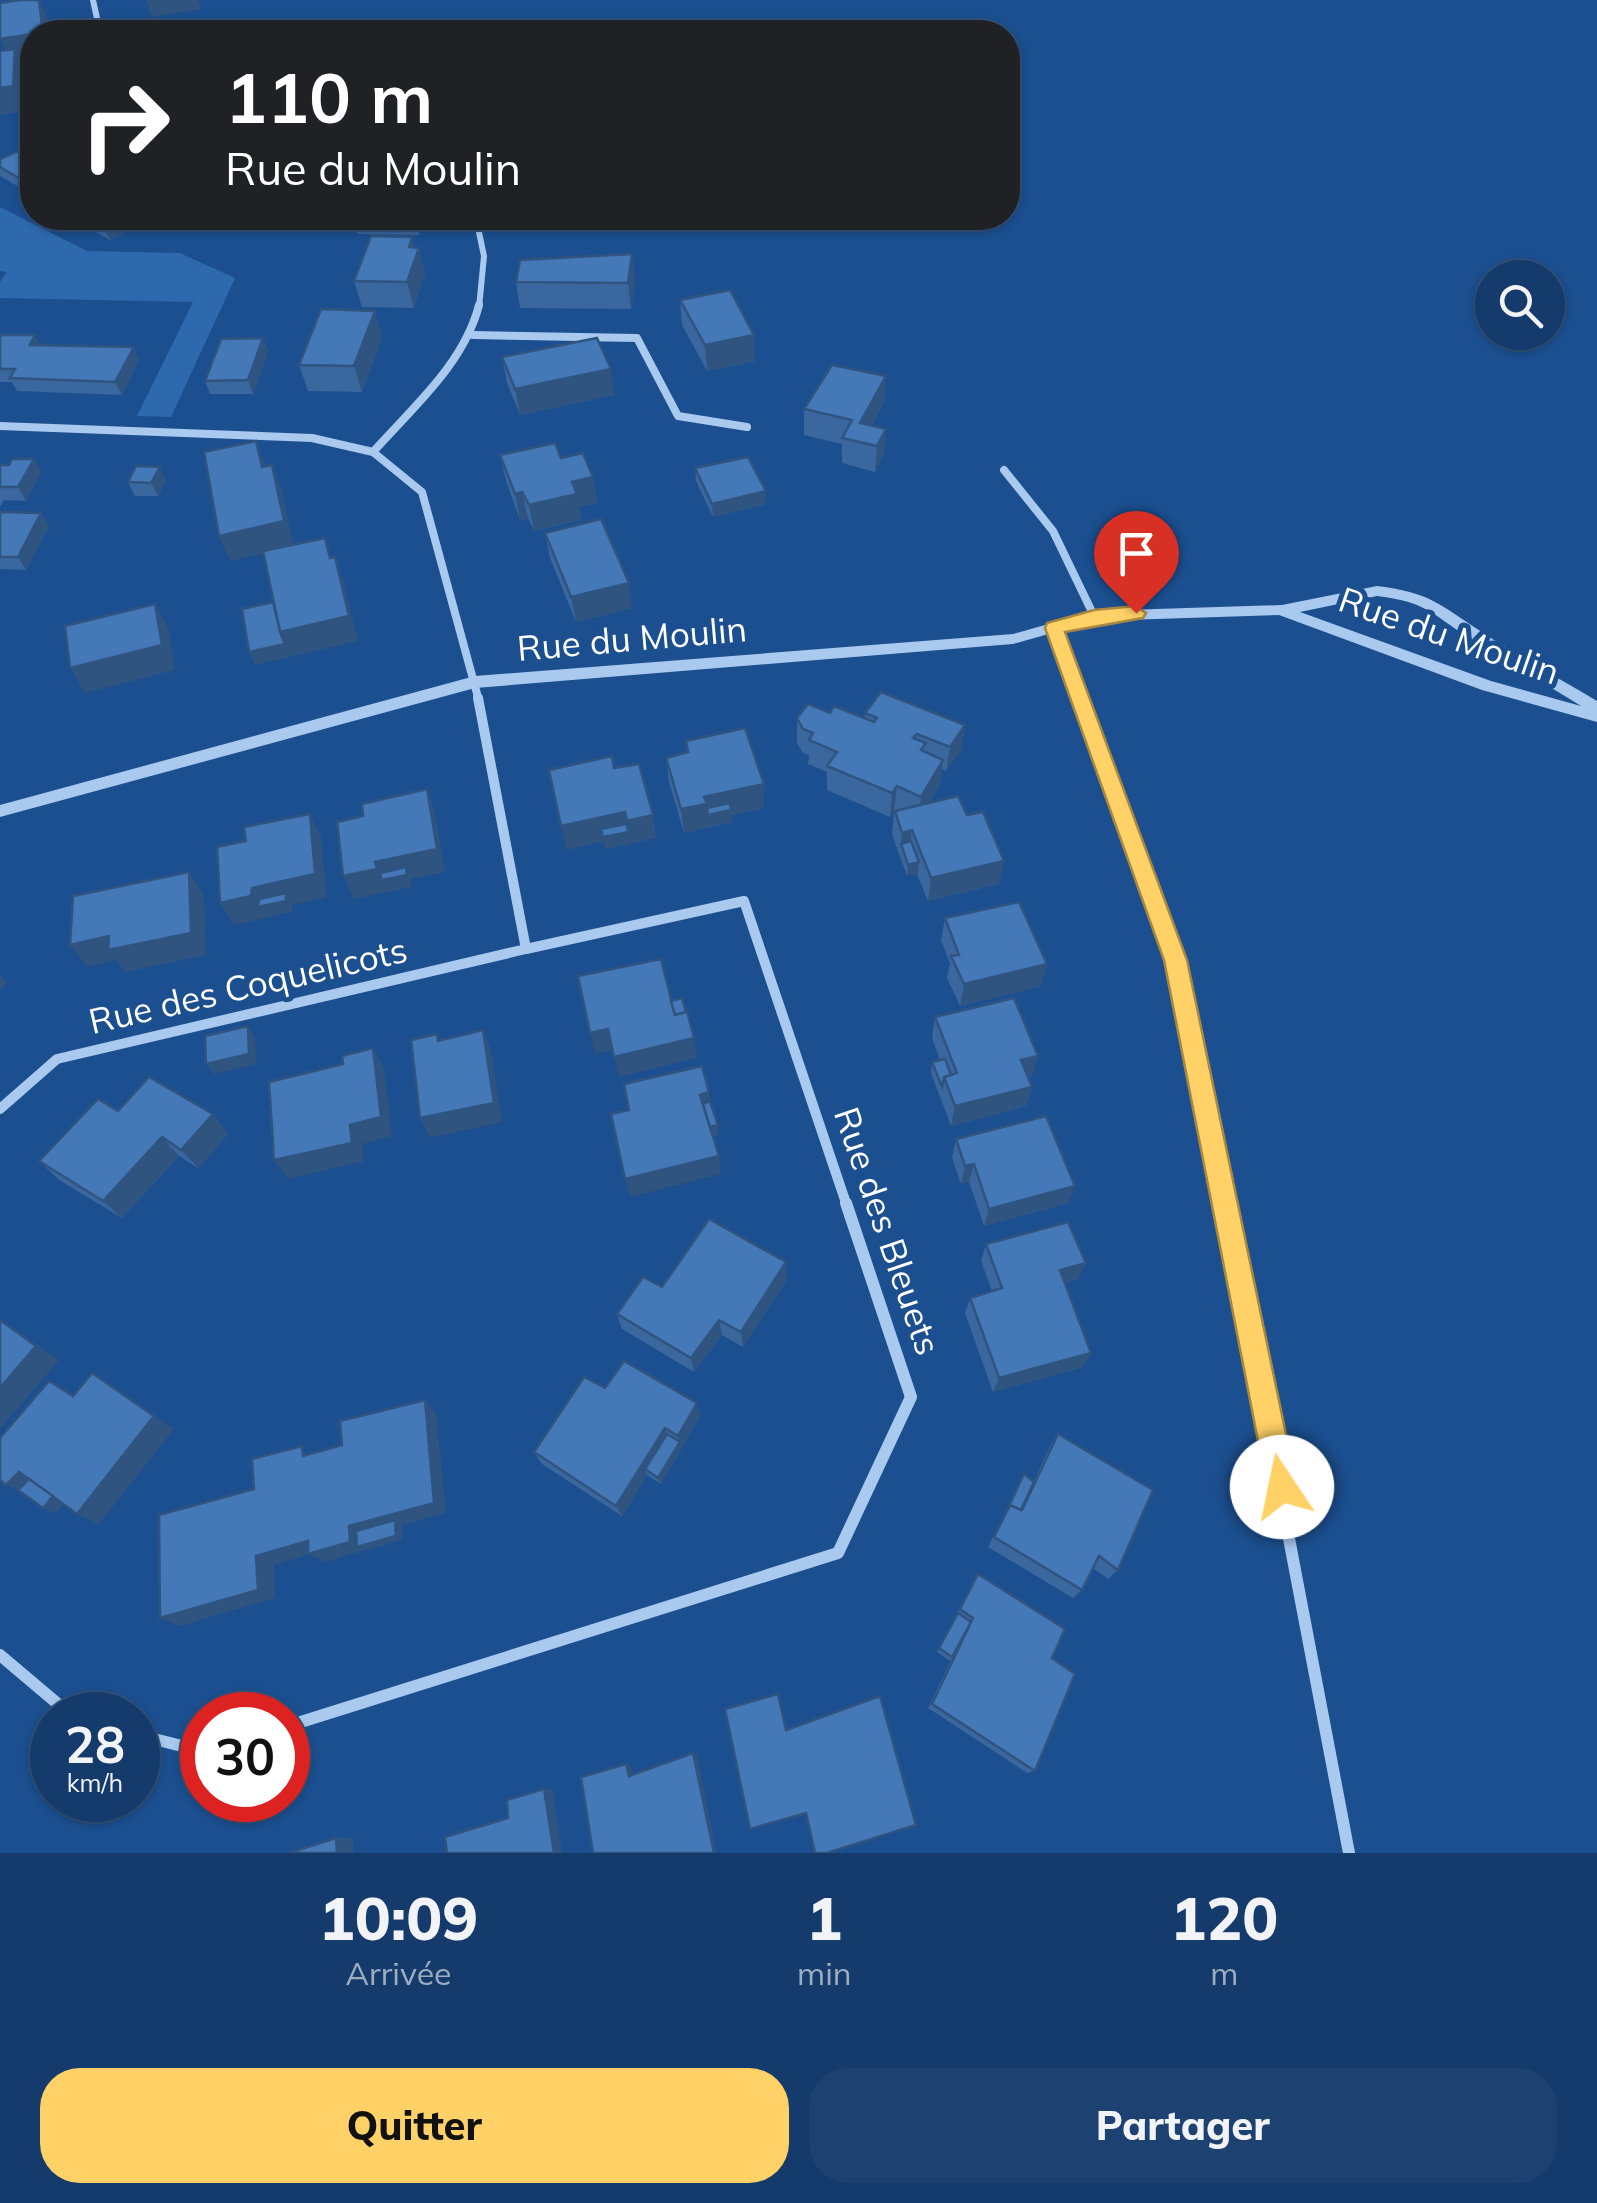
<!DOCTYPE html>
<html lang="fr">
<meta charset="utf-8">
<style>
:root{--surface:#143b6b;--page:#1d4271;--text:#f1f3f6;--muted:#9dadc1;--line:#33557e;--accent:#ffd166}
body{margin:0;font-family:Mulish,sans-serif;background:var(--page);color:var(--text);height:100vh;display:flex;flex-direction:column;font-size:38px;white-space:nowrap}
*{box-sizing:border-box;margin:0}
p{font-size:32px;color:var(--muted)}
.icon{flex:none;width:55px;height:55px;fill:none;stroke:currentColor;stroke-width:2;stroke-linecap:round;stroke-linejoin:round}
.map{position:relative;height:1853px;overflow:hidden}
.details{display:flex;flex-direction:column;background:var(--surface);flex:1}
.details>*{flex:none}
.guide{position:absolute;left:20px;top:20px;width:1000px;height:210px;border-radius:40px;box-shadow:0 2px 8px #0004,0 0 0 2px var(--line);background:#202124;color:#fff;overflow:hidden}
.fabs{position:absolute;left:1475px;top:260px;display:grid;gap:20px}
.fabs a{display:grid;place-items:center;width:90px;height:90px;border-radius:50%;background:var(--surface);box-shadow:0 2px 8px #0004,0 0 0 2px var(--line);font-size:50px}
.speed{position:absolute;left:30px;top:1692px;display:flex;gap:20px;font-size:50px;font-weight:700;text-align:center}
.speed>*{display:grid;place-content:center;width:130px;height:130px;border-radius:50%;background:var(--surface);box-shadow:0 2px 8px #0004,0 0 0 2px var(--line);line-height:1}
.speed small{font-size:25px;font-weight:400}
.speed .limit{border:15px solid #d22;background:#fff;color:#111}
.pin{position:absolute;display:grid;place-items:center;width:85px;height:85px;color:#fff;margin:-102px -42px;border-radius:50% 50% 50% 0;rotate:-45deg;box-shadow:0 0 10px #0007}
.pin .icon{rotate:45deg}
.me{position:absolute;width:110px;margin:-55px;rotate:349deg;stroke-linejoin:round;filter:drop-shadow(0 0 8px #0008)}
.turn{display:flex;align-items:center;gap:35px;height:210px;padding:0 40px;font-size:45px}
.turn .icon{width:130px;height:130px;stroke-width:2.5}
.turn b{display:block;font-size:70px;line-height:85px}
.eta{display:flex;justify-content:space-evenly;align-items:center;height:170px;text-align:center}
.eta b{font-size:60px;font-weight:800;line-height:70px}
.action{display:flex;gap:20px;margin-top:auto;padding:20px 40px}
.action a{flex:1;height:115px;border-radius:40px;background:var(--accent);color:#111;font-size:40px;font-weight:800;line-height:115px;text-align:center}
.action a+a{background:var(--page);color:var(--text)}
.map>svg:first-child{display:block}
.green{fill:#2e69ad}
.lines{fill:none;stroke-linecap:round;stroke-linejoin:round}
.minor-far3{stroke:#a9c9ee;stroke-width:6}
.minor-far2{stroke:#a9c9ee;stroke-width:8}
.minor-far1{stroke:#a9c9ee;stroke-width:10}
.minor{stroke:#a9c9ee;stroke-width:12}
.tertiary{fill:#a9c9ee;fill-rule:evenodd}
.wall{fill:#3a679d}
.shaded-wall{fill:#305480}
.building{fill:#4478b7;stroke:#305480;stroke-width:2.5}
.route{fill:#ffd166;stroke:#a68842;stroke-width:2.5}
.labels{text-anchor:middle;stroke-width:10;stroke-linejoin:round;paint-order:stroke}
.street-label{font-size:35px;fill:#fff;stroke:#1b4f8f}
</style>
<div class="map">
<svg width="1597" height="1853" viewBox="0 0 1597 1853">
<rect width="100%" height="100%" fill="#1b4f8f"/>
<polygon class="green" points="0,207 87,251 180,253 235,278 171,417 137,416 193,302 0,298 0,282 7,272 0,271"/>
<g class="lines">
<g class="minor-far3">
<polyline points="93,0 100,32"/>
<polyline points="476,218 484,256 479,308"/>
</g>
<g class="minor-far2">
<polyline points="473,335 637,338 678,416 747,427"/>
<polyline points="0,426 312,438 373,452 422,492 479,701"/>
<path d="M 373,452 C 412,408 464,364 479,305"/>
<polyline points="1004,470 1053,531 1094,616"/>
<polyline points="1054,628 1081,701"/>
</g>
<g class="minor-far1">
<polyline points="478,698 526,949 744,901 847,1206"/>
<polyline points="1080,698 1176,960 1226,1206"/>
<polyline points="0,1109 57,1059 526,949"/>
</g>
<g class="minor">
<polyline points="1225,1203 1349,1853"/>
<polyline points="0,1655 71,1715"/>
<polyline points="288,1726 838,1553 911,1397 846,1203"/>
<polyline points="138,1735 202,1751"/>
</g>
<path class="tertiary" d="M 1377,586 C 1432,593 1438,604 1482,632 C 1519,657 1559,678 1597,701 L 1597,722 L 1482,690 L 1279,615 L 1094,621 L 1013,644 L 475,688 L 0,817 L 0,805 L 475,676 L 1013,634 L 1094,611 L 1282,605 ZM 1377,596 C 1429,602 1433,616 1474,641 C 1509,664 1546,684 1581,706 L 1491,681 L 1300,612 Z"/>
</g>
<g class="wall">
<polygon points="27,147 31,194 0,176 0,159"/>
<polygon points="71,218 148,218 149,220 110,240"/>
<polygon points="261,218 332,218 330,221 262,219"/>
<polygon points="425,218 419,235 357,234 353,221"/>
<polygon points="414,247 425,273 414,308 362,307 354,281"/>
<polygon points="635,280 631,309 520,308 516,282"/>
<polygon points="680,300 755,361 707,371 682,325"/>
<polygon points="0,335 40,345 139,360 122,395 17,391 12,382 0,382"/>
<polygon points="382,337 362,392 308,391 299,365"/>
<polygon points="263,338 268,351 253,394 210,394 205,381"/>
<polygon points="502,357 614,395 520,415 507,383"/>
<polygon points="886,376 884,402 872,425 884,454 875,472 842,463 842,444 804,435 804,409"/>
<polygon points="500,455 561,458 593,477 597,503 579,507 581,520 534,531 528,518 520,520 506,481"/>
<polygon points="0,465 41,472 26,501 4,500 0,507"/>
<polygon points="695,468 766,504 713,517 696,481"/>
<polygon points="166,480 158,496 135,496 128,482"/>
<polygon points="0,512 49,526 26,570 0,569"/>
<polygon points="545,533 632,608 576,622 550,558"/>
<polygon points="830,713 865,718 865,713 965,725 961,750 946,771 942,769 940,784 929,803 999,884 928,901 917,874 907,876 892,834 894,810 890,817 827,790 827,772 808,764 809,755 803,753 797,743 797,718"/>
<polygon points="686,741 764,784 764,808 732,815 732,822 684,833 669,782 666,758 687,753"/>
<polygon points="945,918 1047,964 1041,986 960,1006 947,978 950,964 941,940"/>
<polygon points="935,1017 1032,1076 1028,1077 1032,1087 1026,1106 951,1126 931,1073 932,1062 940,1060 932,1038"/>
<polygon points="118,1111 213,1114 228,1134 198,1168 179,1156 122,1218 59,1180 39,1161"/>
<polygon points="956,1139 1068,1203 984,1226 969,1182 961,1184 952,1158"/>
<polygon points="986,1244 1078,1279 1065,1283 1083,1367 993,1392 965,1313 970,1298 992,1291 981,1261"/>
<polygon points="787,1279 743,1347 722,1335 694,1372 622,1329 617,1314 662,1287"/>
<polygon points="605,1388 697,1403 700,1416 661,1484 647,1475 622,1516 542,1464 534,1452"/>
<polygon points="1058,1434 1118,1570 1108,1579 1093,1568 1082,1590 1073,1598 988,1547 1024,1474 1034,1481 1050,1446"/>
<polygon points="978,1574 1052,1658 1035,1771 1027,1773 928,1708 952,1658 950,1661 937,1652"/>
</g>
<g class="shaded-wall">
<polygon points="39,0 49,22 50,32 51,24 54,32 43,32"/>
<polygon points="146,0 198,0 201,9 152,17"/>
<polygon points="32,34 32,60 20,62 25,73 24,111 0,115 0,88 10,64 0,39"/>
<polygon points="32,177 32,193 31,194 24,181"/>
<polygon points="123,218 148,218 149,220 110,240 104,227"/>
<polygon points="417,218 425,218 419,235 416,222"/>
<polygon points="548,218 598,218 549,226"/>
<polygon points="412,237 416,256 419,248 425,273 414,308 407,282 409,247"/>
<polygon points="632,254 635,280 631,309 628,283"/>
<polygon points="375,311 382,337 362,392 354,366"/>
<polygon points="35,335 42,348 30,345"/>
<polygon points="754,335 755,361 707,371 705,345"/>
<polygon points="263,338 268,351 253,394 248,380"/>
<polygon points="134,347 139,360 122,395 115,382"/>
<polygon points="611,369 614,395 520,415 515,389"/>
<polygon points="886,376 884,402 862,443 860,423"/>
<polygon points="886,429 884,454 875,472 877,446"/>
<polygon points="256,441 266,467 262,467"/>
<polygon points="34,459 41,472 26,501 18,487"/>
<polygon points="272,465 282,491 294,547 230,561 219,536"/>
<polygon points="160,467 166,480 158,496 151,483"/>
<polygon points="593,477 597,503 579,507 581,520 534,531 529,505 572,482"/>
<polygon points="766,491 766,504 713,517 712,504"/>
<polygon points="522,492 528,518 520,520 515,494"/>
<polygon points="41,513 49,526 26,570 18,557"/>
<polygon points="335,557 344,583 358,641 255,665 249,652"/>
<polygon points="629,583 632,608 576,622 571,597"/>
<polygon points="155,604 169,630 175,670 85,693 70,668"/>
<polygon points="965,725 961,750 946,771 950,747"/>
<polygon points="943,760 940,784 918,821 921,797"/>
<polygon points="764,784 764,808 732,815 732,822 709,827 708,815 709,827 684,833 681,809 704,797"/>
<polygon points="897,786 894,810 890,817 892,793"/>
<polygon points="427,789 435,813 445,872 411,879 412,887 354,899 343,876 375,862"/>
<polygon points="625,812 631,844 605,849 604,841 567,850 561,826"/>
<polygon points="310,814 321,837 327,897 292,905 292,912 234,925 220,903 252,888"/>
<polygon points="653,815 656,838 631,844 627,821"/>
<polygon points="912,830 909,853 901,844 900,856 902,833"/>
<polygon points="1004,861 999,884 928,901 931,878"/>
<polygon points="919,862 918,874 907,876 908,865"/>
<polygon points="189,872 204,895 206,955 125,972 116,960 88,967 70,945"/>
<polygon points="1047,964 1041,986 960,1006 964,984"/>
<polygon points="0,975 7,983 0,990"/>
<polygon points="248,1026 255,1037 256,1064 214,1074 206,1064"/>
<polygon points="608,1029 613,1050 595,1054 590,1033"/>
<polygon points="483,1030 491,1050 502,1122 430,1138 420,1118"/>
<polygon points="694,1038 697,1058 619,1077 614,1057"/>
<polygon points="373,1048 384,1068 392,1136 362,1144 364,1161 288,1179 274,1160 350,1125"/>
<polygon points="1038,1056 1032,1076 1015,1080 1021,1060"/>
<polygon points="1032,1087 1026,1106 951,1126 955,1106"/>
<polygon points="709,1092 712,1111 704,1114 700,1095"/>
<polygon points="213,1114 228,1134 198,1168 181,1150"/>
<polygon points="718,1125 719,1135 710,1138 709,1128"/>
<polygon points="162,1137 179,1156 122,1218 103,1201"/>
<polygon points="719,1156 721,1174 630,1197 625,1179"/>
<polygon points="974,1164 969,1182 961,1184 965,1166"/>
<polygon points="1075,1186 1068,1203 984,1226 989,1209"/>
<polygon points="786,1262 787,1279 743,1347 741,1332"/>
<polygon points="1086,1263 1078,1279 1053,1286 1060,1270"/>
<polygon points="0,1319 59,1360 0,1429"/>
<polygon points="719,1320 722,1335 694,1372 691,1358"/>
<polygon points="1091,1353 1083,1367 993,1392 999,1378"/>
<polygon points="92,1373 174,1429 99,1524 77,1514"/>
<polygon points="425,1400 436,1413 446,1513 402,1525 402,1540 324,1562 310,1554 274,1565 275,1598 180,1626 160,1618 256,1556 349,1526"/>
<polygon points="697,1403 700,1416 661,1484 658,1478 680,1442 678,1436"/>
<polygon points="665,1428 669,1440 645,1469 647,1475 622,1516 616,1506"/>
<polygon points="19,1472 66,1500 56,1514 43,1508 31,1496 6,1485"/>
<polygon points="693,1753 697,1756 717,1853 714,1853"/>
<polygon points="626,1764 631,1766 634,1778 629,1776"/>
<polygon points="544,1789 553,1790 562,1853 554,1853"/>
<polygon points="336,1838 353,1838 353,1853 337,1853"/>
</g>
<g class="building">
<polygon points="20,0 39,0 42,25 51,24 51,31 32,32 32,34 0,39 0,3"/>
<polygon points="219,22 244,32 197,32"/>
<polygon points="15,49 13,86 0,88 0,51"/>
<polygon points="27,147 32,150 32,177 24,181 0,167 0,159"/>
<polygon points="87,218 123,218 104,227"/>
<polygon points="355,218 417,218 416,222 353,221"/>
<polygon points="371,236 412,237 409,247 419,248 407,282 354,281"/>
<polygon points="632,254 628,283 516,282 520,260"/>
<polygon points="730,290 754,335 705,345 680,300"/>
<polygon points="321,309 375,311 354,366 299,365"/>
<polygon points="0,335 35,335 30,345 134,347 115,382 10,378 15,369 0,369"/>
<polygon points="263,338 248,380 205,381 221,339"/>
<polygon points="597,338 611,369 515,389 502,357"/>
<polygon points="832,365 886,376 860,423 886,429 877,446 842,438 852,420 804,409"/>
<polygon points="256,441 262,467 272,465 284,521 219,536 204,452"/>
<polygon points="555,443 561,458 583,453 593,477 572,482 577,494 529,505 522,492 515,494 500,455"/>
<polygon points="748,457 766,491 712,504 695,468"/>
<polygon points="12,459 34,459 18,487 0,487 0,465 9,465"/>
<polygon points="136,466 160,467 151,483 128,482"/>
<polygon points="0,512 41,513 18,557 0,557"/>
<polygon points="601,519 629,583 571,597 545,533"/>
<polygon points="325,538 330,558 335,557 349,616 280,632 263,551"/>
<polygon points="273,602 280,632 285,644 249,652 242,609"/>
<polygon points="155,604 162,645 70,668 65,626"/>
<polygon points="881,692 965,725 950,747 917,734 913,738 926,743 921,750 943,760 921,797 897,786 892,793 827,766 837,752 809,740 813,733 803,729 797,718 808,704 830,713 834,706 874,722 877,718 865,713"/>
<polygon points="745,728 764,784 704,797 707,804 681,809 666,758 688,752 686,741"/>
<polygon points="612,756 614,768 639,764 653,815 627,821 625,812 561,826 549,770"/>
<polygon points="427,789 437,849 375,862 377,869 343,876 337,822 363,816 362,804"/>
<polygon points="958,796 967,815 983,812 1004,861 931,878 912,830 902,833 895,811"/>
<polygon points="730,803 731,810 708,815 707,808"/>
<polygon points="310,814 315,874 252,888 251,896 220,903 217,847 246,841 244,827"/>
<polygon points="626,824 629,832 603,837 601,829"/>
<polygon points="911,841 919,862 908,865 901,844"/>
<polygon points="406,867 407,875 382,880 380,873"/>
<polygon points="189,872 191,933 108,950 109,936 70,945 73,896"/>
<polygon points="286,893 286,901 258,907 259,899"/>
<polygon points="1019,902 1047,964 964,984 951,956 959,955 945,918"/>
<polygon points="661,959 675,1015 687,1011 694,1038 614,1057 608,1029 590,1033 578,976"/>
<polygon points="682,998 686,1012 675,1015 671,1001"/>
<polygon points="1014,998 1038,1056 1021,1060 1032,1087 955,1106 944,1077 957,1073 935,1017"/>
<polygon points="248,1026 249,1054 206,1064 205,1036"/>
<polygon points="483,1030 494,1103 420,1118 411,1040 437,1034 438,1041"/>
<polygon points="373,1048 381,1117 350,1125 352,1143 274,1160 269,1082 343,1064 342,1056"/>
<polygon points="945,1059 951,1075 944,1077 942,1087 932,1062"/>
<polygon points="702,1066 709,1092 700,1095 719,1156 625,1179 611,1114 629,1110 624,1084"/>
<polygon points="149,1077 213,1114 181,1150 162,1137 103,1201 39,1161 98,1099 118,1111"/>
<polygon points="710,1101 718,1125 710,1127 703,1104"/>
<polygon points="1046,1116 1075,1186 989,1209 974,1164 965,1166 956,1139"/>
<polygon points="709,1219 786,1262 741,1332 719,1320 691,1358 617,1314 643,1277 662,1287"/>
<polygon points="1068,1222 1086,1263 1060,1270 1091,1353 999,1378 970,1298 1002,1288 986,1244"/>
<polygon points="0,1320 36,1346 0,1388"/>
<polygon points="624,1361 697,1403 678,1436 665,1428 616,1506 534,1452 584,1377 605,1388"/>
<polygon points="92,1373 154,1416 77,1514 19,1472 6,1485 0,1480 0,1438 49,1381 73,1396"/>
<polygon points="425,1400 434,1503 349,1526 350,1542 308,1554 308,1541 256,1556 258,1590 160,1618 159,1515 254,1489 252,1459 302,1446 303,1456 342,1445 340,1421"/>
<polygon points="667,1434 680,1442 658,1478 645,1469"/>
<polygon points="1058,1434 1153,1490 1118,1570 1099,1556 1082,1590 994,1537 1010,1505 1022,1510"/>
<polygon points="1024,1474 1034,1482 1021,1510 1010,1505 1007,1510"/>
<polygon points="29,1479 53,1496 43,1508 18,1490"/>
<polygon points="395,1520 396,1536 357,1547 356,1531"/>
<polygon points="978,1574 1065,1629 1052,1658 1075,1674 1035,1771 932,1704 973,1618 960,1609"/>
<polygon points="958,1613 971,1622 952,1657 939,1648"/>
<polygon points="778,1694 786,1730 880,1696 916,1825 827,1853 815,1853 806,1813 750,1829 725,1709"/>
<polygon points="693,1753 714,1853 593,1853 581,1777 626,1764 629,1776"/>
<polygon points="544,1789 554,1853 447,1853 445,1837 508,1818 507,1800"/>
<polygon points="336,1838 337,1853 289,1853"/>
</g>
<polygon class="route" points="1136,606 1146,613 1143,618 1065,632 1187,960 1297,1487 1292,1497 1282,1501 1272,1497 1267,1487 1164,960 1045,628 1047,623 1094,610"/>
<g class="labels">
<g class="street-label">
<text transform="translate(1449 636) rotate(19)" y="12">Rue du Moulin</text>
<text transform="translate(632 639) rotate(-5)" y="12">Rue du Moulin</text>
<text transform="translate(248 986) rotate(-13)" y="12">Rue des Coquelicots</text>
<text transform="translate(887 1231) rotate(71)" y="12">Rue des Bleuets</text>
</g>
</g>
</svg>
<div class="fabs">
<a><svg class="icon" aria-label="search" viewBox="0 0 24 24"><circle cx="10" cy="10" r="6"/><path d="M15 15l6 6"/></svg></a>
</div>
<div class="speed"><div>28<small>km/h</small></div><div class="limit">30</div></div>
<div class="pin" style="left:1136px;top:613px;background:#d93025"><svg class="icon" aria-label="arrive" viewBox="0 0 24 24"><path d="M6 21V4h12l-3 4 3 4H6"/></svg></div>
<svg class="me" style="left:1282px;top:1487px" viewBox="-20 -20 40 40"><circle r="19" fill="#fff"/><path d="M0-13L10 11 0 6-10 11z" fill="#ffd166"/></svg>
<div class="guide">
<div class="turn"><svg class="icon" aria-label="right" viewBox="0 0 24 24"><path d="M7 20v-9h11M14 6l5 5-5 5"/></svg><div><b>110 m</b>Rue du Moulin</div></div>
</div>
</div>
<section class="details">
<div class="eta">
<div><b>10:09</b><p>Arrivée</p></div>
<div><b>1</b><p>min</p></div>
<div><b>120</b><p>m</p></div>
</div>
<div class="action"><a>Quitter</a><a>Partager</a></div>
</section>
